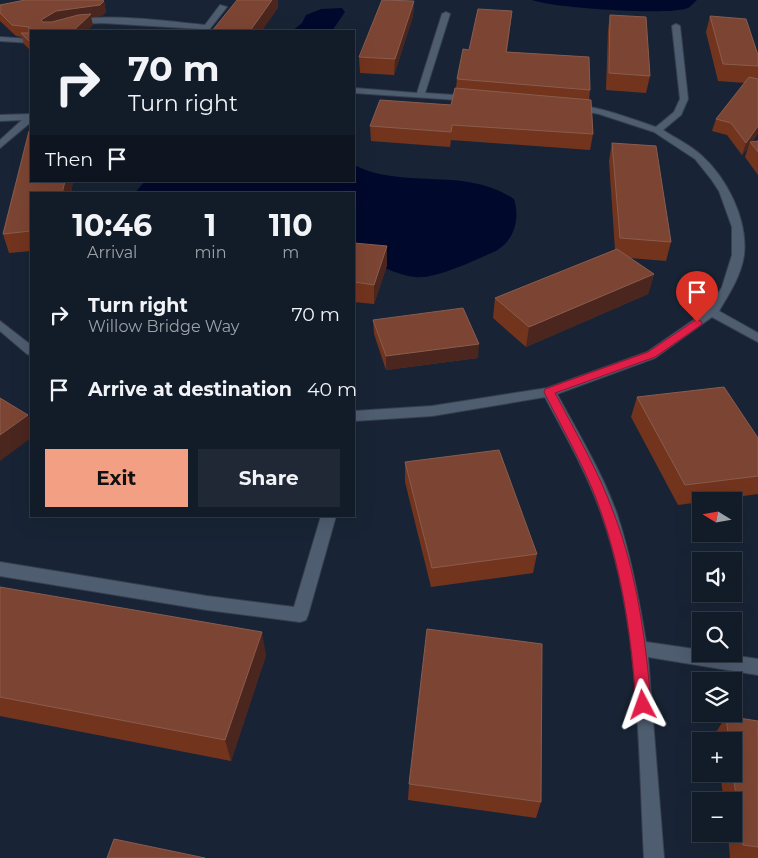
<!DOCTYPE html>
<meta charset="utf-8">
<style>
:root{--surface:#121b28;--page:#1f2834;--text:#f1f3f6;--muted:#9ca1a8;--line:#313945;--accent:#f39f83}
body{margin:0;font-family:Montserrat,sans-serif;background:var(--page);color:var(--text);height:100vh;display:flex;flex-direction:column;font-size:19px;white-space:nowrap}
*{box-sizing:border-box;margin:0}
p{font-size:16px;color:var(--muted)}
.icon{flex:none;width:28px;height:28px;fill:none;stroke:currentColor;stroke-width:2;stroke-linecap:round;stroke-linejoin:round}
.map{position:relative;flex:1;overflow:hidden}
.panel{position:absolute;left:30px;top:192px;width:325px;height:325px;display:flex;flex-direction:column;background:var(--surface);border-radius:0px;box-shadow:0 5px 20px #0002,0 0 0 1px var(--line)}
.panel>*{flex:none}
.guide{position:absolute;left:30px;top:30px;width:325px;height:152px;border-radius:0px;box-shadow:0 5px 20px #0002,0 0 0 1px var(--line);background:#121b28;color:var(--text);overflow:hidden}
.needle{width:32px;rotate:281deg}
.controls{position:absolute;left:692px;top:492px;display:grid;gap:10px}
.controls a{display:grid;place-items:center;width:50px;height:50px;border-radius:0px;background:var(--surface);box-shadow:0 5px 20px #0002,0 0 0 1px var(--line);font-size:25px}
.pin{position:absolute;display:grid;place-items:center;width:42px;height:42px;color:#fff;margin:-51px -21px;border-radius:50% 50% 50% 0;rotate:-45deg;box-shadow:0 0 5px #0007}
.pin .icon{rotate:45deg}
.me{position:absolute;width:55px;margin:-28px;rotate:356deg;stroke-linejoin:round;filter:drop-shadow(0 0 4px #0008)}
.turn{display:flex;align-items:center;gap:18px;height:105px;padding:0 15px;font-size:22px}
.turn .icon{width:65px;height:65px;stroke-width:2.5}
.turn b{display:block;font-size:35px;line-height:42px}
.then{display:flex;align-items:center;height:48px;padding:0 15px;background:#0003;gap:10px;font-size:19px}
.eta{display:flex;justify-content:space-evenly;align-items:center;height:85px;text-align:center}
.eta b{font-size:30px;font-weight:700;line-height:35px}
.cta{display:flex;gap:10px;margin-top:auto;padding:10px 15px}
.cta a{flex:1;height:58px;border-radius:0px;background:var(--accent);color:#111;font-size:20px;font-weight:700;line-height:58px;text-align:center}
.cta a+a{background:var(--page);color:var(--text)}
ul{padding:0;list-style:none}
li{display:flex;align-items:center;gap:15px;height:75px;padding:0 15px}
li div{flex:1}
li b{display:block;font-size:19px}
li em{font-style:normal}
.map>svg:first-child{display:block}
.water{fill:#00092c}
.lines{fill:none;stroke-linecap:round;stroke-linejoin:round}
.service-casing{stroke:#38404f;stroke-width:2}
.minor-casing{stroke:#38404f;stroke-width:2}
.service{fill:#4f5d71;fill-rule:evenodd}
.minor{fill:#4f5d71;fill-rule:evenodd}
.wall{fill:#73341e}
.shaded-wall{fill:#4a261f}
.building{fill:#7c4533;stroke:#895c4e}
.route{fill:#e11d48;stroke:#92132f}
</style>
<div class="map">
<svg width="758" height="858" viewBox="0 0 758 858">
<rect width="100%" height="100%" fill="#182435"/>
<g class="water">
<path d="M 532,0 L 697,0 C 694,2 691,7 688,8 C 670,16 553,8 532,0 Z"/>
<polygon points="342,8 345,12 332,31 292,31 302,23 306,15 321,9"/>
<path d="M 354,165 C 403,190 465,166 514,199 C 520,218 515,240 496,251 C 477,259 435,280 415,277 C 395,275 370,261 354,251 L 354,194 L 134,194 L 145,181 L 354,181 Z"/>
</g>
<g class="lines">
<g class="service-casing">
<g id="service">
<path d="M 220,5 L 227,7 L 208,31 L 200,31 L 202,29 L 102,23 L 80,24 L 55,31 L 46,31 C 74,7 169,22 205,25 Z"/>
<polygon points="321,516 336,516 308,615 306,620 300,622 207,610 0,576 0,562 207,596 294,607"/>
</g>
</g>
<g class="minor-casing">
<g id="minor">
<polygon points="446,12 450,14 425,93 470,96 474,99 473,101 354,93 354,88 417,93 442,14"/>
<path d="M 676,24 L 680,26 L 688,99 L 681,115 L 663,130 C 675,138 690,145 701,155 C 727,178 748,220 744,255 C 741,276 729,294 719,311 L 758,333 L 758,342 L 712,317 L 655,358 L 557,394 C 578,433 602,472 617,514 C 631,556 639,599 646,642 L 701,650 L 701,654 L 724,654 L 758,659 L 758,675 L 648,657 L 664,858 L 644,858 C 638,744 640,622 601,513 C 587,473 565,435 545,397 L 432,416 L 354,421 L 354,411 L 432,406 L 547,388 L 647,352 L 708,310 L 722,287 L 732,255 L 732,227 L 719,191 L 711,179 L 695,159 L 654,132 L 599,114 L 570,108 C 582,99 640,122 656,127 L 674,112 L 680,99 L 672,26 Z"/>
<polygon points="0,37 31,39 31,43 0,41"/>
<polygon points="31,114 31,122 0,148 0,140 22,120 0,121 0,115"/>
<polygon points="0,321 31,345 31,355 27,354 0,331"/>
</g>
</g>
<use href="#service" class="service"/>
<use href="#minor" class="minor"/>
</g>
<g class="wall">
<polygon points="104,1 106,12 102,16 91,17 93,25 31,31 31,51 24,44 22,37 16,36 0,21 0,5"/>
<polygon points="414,1 413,16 394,75 360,73 359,57"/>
<polygon points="512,11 507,52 590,90 589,100 593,134 590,150 451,140 450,147 371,141 370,126 451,105 456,88 457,79 469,50"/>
<polygon points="610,15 650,76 646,93 606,90 608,30"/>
<polygon points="710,16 758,55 758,133 752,142 758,141 758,175 745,157 748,148 742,155 727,135 712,131 716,119 745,83 718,81 706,32"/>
<polygon points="31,130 31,181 73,181 71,194 31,194 31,251 9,253 3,234 29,131"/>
<polygon points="612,143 671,242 666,261 630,258 654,274 648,294 526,347 493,318 495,298 615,250 609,161"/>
<polygon points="354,243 387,265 374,304 354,302"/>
<polygon points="373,320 478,358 386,370 374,334"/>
<polygon points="637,397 758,438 758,494 707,501 701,501 701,502 678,505 631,417"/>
<polygon points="405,462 537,554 533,573 431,587 405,482"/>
<polygon points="0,587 266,655 231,761 0,716"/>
<polygon points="726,716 758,721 758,858 730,858 728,834 734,834 734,801 724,801 720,774 734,774 734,741 716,741 715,734"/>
<polygon points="409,784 541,802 536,818 408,800"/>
</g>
<g class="shaded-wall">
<polygon points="272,0 278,0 278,8 262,31 250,31"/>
<polygon points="104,1 106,12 102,16 91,17 93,25 87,31 44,31 41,20 56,11"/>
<polygon points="414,1 413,16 394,75 395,59"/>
<polygon points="758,126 758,133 751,143 750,142 748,148 742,155 746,143"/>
<polygon points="65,181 73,181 71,194 62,194"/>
<polygon points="387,246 387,265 374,304 374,285"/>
<polygon points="654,274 648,294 526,347 529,327"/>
<polygon points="479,344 478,358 386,370 386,356"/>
<polygon points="28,415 31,423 31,438 0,461 0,435"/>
<polygon points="262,632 266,655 231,761 225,740"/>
</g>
<g class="building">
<polygon points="25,0 102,0 104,1 100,5 56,11 41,20 43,22 52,22 78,15 91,14 73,31 31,31 31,43 21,33 29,33 29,27 12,25 0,13 0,5"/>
<polygon points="237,0 272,0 250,31 212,31"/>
<polygon points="382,0 414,1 395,59 359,57"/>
<polygon points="478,9 512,11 506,52 589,57 590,90 457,79 463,49 469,50"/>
<polygon points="610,15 646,17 650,76 609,73"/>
<polygon points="710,16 746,19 758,55 758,66 723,64"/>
<polygon points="749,77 758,79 758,126 746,143 731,123 716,119"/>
<polygon points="455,88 591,100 593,134 452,125 451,132 370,126 380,100 451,105"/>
<polygon points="31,130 31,181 65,181 62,194 31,194 31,231 3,234 29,131"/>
<polygon points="758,141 758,152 750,142"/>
<polygon points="612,143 656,146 671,242 620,238"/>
<polygon points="354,243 387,246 374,285 354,282"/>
<polygon points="617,249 654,274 529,327 495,298"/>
<polygon points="463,308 479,344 386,356 373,320"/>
<polygon points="724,387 758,438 758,476 685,485 637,397"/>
<polygon points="0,398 28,415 0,435"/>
<polygon points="499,450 537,554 432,568 405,462"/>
<polygon points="0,587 262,632 225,740 0,697"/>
<polygon points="427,629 542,644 541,802 409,784"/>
<polygon points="726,716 758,721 758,847 743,845 733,774 734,741 729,741"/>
<polygon points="114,839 205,858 107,858"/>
</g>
<path class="route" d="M 697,319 L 702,322 L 701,325 L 655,357 L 555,393 C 576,433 599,472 614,514 C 637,574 646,641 651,705 L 649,710 L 643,712 L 638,710 L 636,705 C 632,641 623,576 602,515 C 588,472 564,432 544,392 L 545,389 L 648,352 Z"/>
</svg>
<div class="controls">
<a><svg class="needle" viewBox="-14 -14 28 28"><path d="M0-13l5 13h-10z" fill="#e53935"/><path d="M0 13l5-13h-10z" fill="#9ca1a8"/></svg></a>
<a><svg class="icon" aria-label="sound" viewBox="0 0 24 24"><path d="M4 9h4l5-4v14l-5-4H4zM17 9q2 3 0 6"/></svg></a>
<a><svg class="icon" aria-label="search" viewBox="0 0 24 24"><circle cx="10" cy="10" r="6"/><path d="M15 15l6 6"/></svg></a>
<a><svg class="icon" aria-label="layers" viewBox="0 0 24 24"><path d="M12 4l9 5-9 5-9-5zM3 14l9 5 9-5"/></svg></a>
<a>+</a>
<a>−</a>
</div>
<div class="pin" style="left:697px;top:322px;background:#d93025"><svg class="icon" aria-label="arrive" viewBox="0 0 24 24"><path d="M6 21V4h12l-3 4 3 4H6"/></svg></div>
<svg class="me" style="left:643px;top:705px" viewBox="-20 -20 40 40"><path d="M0-17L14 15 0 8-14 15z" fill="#e11d48" stroke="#fff" stroke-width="4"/></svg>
<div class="guide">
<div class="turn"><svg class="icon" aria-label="right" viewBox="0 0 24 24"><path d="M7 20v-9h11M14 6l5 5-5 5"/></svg><div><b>70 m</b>Turn right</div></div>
<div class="then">Then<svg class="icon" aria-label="arrive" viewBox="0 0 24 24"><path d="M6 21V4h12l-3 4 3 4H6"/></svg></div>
</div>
<section class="panel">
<div class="eta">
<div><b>10:46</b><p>Arrival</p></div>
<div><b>1</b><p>min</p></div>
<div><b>110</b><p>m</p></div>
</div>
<ul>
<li><svg class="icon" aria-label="right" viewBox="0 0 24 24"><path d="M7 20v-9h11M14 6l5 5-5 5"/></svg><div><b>Turn right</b><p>Willow Bridge Way</p></div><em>70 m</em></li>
<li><svg class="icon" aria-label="arrive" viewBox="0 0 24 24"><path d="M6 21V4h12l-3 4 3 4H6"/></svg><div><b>Arrive at destination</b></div><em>40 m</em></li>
</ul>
<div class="cta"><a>Exit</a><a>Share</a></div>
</section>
</div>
